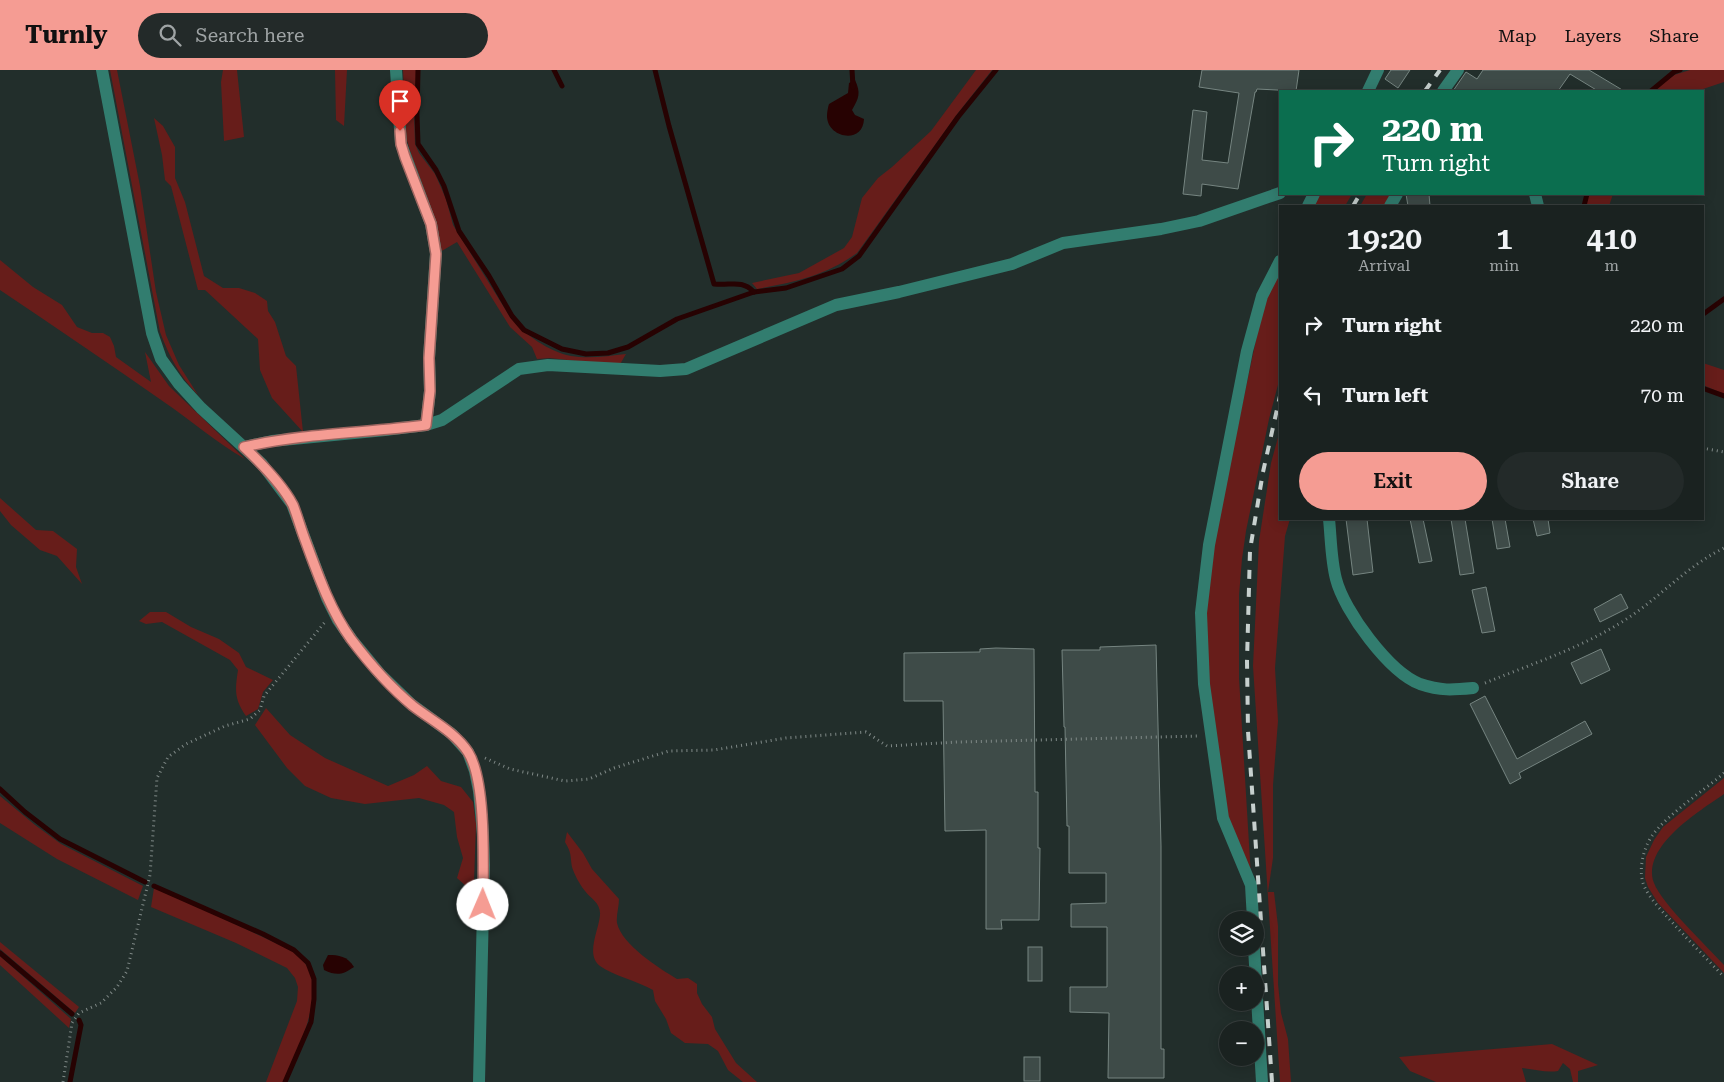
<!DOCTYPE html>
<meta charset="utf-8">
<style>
:root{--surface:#1a2220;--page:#232a29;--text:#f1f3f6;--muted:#9fa4a5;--line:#383f3e;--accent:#f59c93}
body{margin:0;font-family:"Roboto Serif",serif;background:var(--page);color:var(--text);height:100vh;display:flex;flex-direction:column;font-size:19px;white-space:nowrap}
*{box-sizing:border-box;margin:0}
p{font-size:16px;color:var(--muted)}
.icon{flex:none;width:28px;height:28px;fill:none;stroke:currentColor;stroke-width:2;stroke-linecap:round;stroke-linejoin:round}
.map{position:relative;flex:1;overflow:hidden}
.side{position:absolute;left:1279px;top:135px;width:425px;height:315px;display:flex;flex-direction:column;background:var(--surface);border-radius:0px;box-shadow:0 2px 12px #0003,0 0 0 1px var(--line)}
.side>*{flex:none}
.guide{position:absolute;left:1279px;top:20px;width:425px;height:105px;border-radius:0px;box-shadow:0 2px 12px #0003,0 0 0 1px var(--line);background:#0b6e4f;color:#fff;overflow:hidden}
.buttons{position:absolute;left:1219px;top:841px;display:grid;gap:10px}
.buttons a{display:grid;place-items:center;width:45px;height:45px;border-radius:50%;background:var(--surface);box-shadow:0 2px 12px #0003,0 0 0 1px var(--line);font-size:25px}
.pin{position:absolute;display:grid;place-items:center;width:42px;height:42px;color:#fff;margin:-51px -21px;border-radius:50% 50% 50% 0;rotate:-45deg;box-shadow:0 0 5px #0007}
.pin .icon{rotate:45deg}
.me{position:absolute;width:55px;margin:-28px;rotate:1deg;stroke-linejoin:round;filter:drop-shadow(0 0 4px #0008)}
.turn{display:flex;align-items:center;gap:18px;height:105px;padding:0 20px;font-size:22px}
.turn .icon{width:65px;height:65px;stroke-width:2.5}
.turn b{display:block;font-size:35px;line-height:42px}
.eta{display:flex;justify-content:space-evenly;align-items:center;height:85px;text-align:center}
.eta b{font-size:30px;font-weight:600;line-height:35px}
.cta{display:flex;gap:10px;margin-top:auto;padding:10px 20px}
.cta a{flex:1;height:58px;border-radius:30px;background:var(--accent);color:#111;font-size:20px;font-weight:600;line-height:58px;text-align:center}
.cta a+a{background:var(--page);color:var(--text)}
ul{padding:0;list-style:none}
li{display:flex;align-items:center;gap:15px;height:70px;padding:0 20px}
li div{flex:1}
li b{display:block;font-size:19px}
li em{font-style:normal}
header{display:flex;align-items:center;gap:30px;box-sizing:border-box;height:70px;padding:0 25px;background:var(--accent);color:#111}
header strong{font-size:24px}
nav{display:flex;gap:28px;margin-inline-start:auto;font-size:18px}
.search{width:350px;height:45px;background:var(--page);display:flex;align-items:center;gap:12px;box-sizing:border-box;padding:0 18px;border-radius:28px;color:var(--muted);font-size:19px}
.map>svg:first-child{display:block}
.green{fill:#671d1a}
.water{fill:#270202}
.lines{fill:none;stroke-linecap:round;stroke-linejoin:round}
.stream{stroke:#270202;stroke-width:5}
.building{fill:#3e4b48;stroke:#768581}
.path{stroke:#808a88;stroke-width:3;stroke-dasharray:1 4;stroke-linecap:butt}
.street{stroke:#327d6f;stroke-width:12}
.rail{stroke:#c7d0ce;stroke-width:4;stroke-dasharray:9 9;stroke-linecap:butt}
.route-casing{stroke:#9f6560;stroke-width:12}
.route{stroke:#f59c93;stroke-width:9}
</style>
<header>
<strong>Turnly</strong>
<div class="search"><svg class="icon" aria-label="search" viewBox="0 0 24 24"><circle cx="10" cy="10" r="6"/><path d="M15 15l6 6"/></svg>Search here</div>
<nav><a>Map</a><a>Layers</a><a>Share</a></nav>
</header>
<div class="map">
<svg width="1724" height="1012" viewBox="0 0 1724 1012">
<rect width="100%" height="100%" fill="#222e2b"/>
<g class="green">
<path d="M 110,0 L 117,0 L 140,116 L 156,222 L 166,265 L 179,295 L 198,325 C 180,307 169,286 160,262 Z"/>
<polygon points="223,0 237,0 244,67 224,71 221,12"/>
<polygon points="335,0 347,0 344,56 336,50"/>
<path d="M 403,0 L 417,0 L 414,43 L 415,74 L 419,83 L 435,104 L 446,129 L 453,155 L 510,247 C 526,265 547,281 571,286 C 589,289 608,286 626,284 L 619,296 L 550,288 L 537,289 L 532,277 L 510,257 L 457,172 L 440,182 L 406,67 Z"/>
<path d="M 976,0 L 992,0 L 958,43 L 857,183 C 825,206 795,212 757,219 L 752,213 L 799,203 L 844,178 L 852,167 L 862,128 L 878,108 L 892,97 L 931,61 Z"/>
<polygon points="1690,0 1724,0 1724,12 1697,21 1653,21 1674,5"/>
<polygon points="154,48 163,56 175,77 175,108 185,132 204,206 223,218 239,218 255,223 267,231 268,241 275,252 286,286 296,296 303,362 272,328 260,300 258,269 205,220 198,220 171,116 165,110 162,85"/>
<polygon points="1319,124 1352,124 1345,136 1312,136"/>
<polygon points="1367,124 1391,124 1384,136 1360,136"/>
<polygon points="1588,124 1613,124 1609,136 1586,136"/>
<path d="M 0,190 L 33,217 L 62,235 L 77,257 L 92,263 L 103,263 L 110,267 L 114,276 L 116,287 L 151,312 L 145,282 L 169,316 L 245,389 C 217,373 192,351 164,332 C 110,294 55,257 0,220 Z"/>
<polygon points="1280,198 1280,307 1269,349 1246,461 1242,489 1239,525 1239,608 1251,807 1226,748 1207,612 1205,541 1213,474 1265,227"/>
<polygon points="1703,293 1724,300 1724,324 1703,315"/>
<polygon points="1280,360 1280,449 1290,449 1285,466 1275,598 1278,651 1273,715 1273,788 1268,822 1274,822 1278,856 1278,914 1281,943 1288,969 1291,1012 1280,1012 1253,596 1259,471 1271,393"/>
<polygon points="0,428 36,460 53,461 77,479 76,497 82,514 57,486 40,480 11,455 0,441"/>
<path d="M 150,542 L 166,542 L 191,557 L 219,569 L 239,583 L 246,597 L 273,610 L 263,622 L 258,639 L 246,646 C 234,629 235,620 238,600 L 230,590 L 162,552 L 146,554 L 139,551 Z"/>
<polygon points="266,638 290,665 325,688 388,716 414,705 427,696 441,711 461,717 473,732 476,754 474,812 467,817 457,808 463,788 457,767 454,742 444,735 419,728 365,734 331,728 305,716 287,698 255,655"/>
<path d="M 1724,708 L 1724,724 C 1700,741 1641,776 1654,813 C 1662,834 1707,876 1724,895 L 1724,903 L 1658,833 L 1648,817 L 1645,808 L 1646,787 L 1654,770 L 1663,757 Z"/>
<polygon points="0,726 35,755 61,774 143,816 138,830 57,789 0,753"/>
<path d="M 567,762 L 583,783 L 592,799 L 619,829 C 619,837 616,846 617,853 C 622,875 659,898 677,909 L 688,908 L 697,914 L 697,923 L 702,934 L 712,947 L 715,959 L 736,993 L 757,1012 L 743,1012 L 728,1000 L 718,981 L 708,974 L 685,973 L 671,963 L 666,949 L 655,931 L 653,920 C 637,911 612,905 600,896 C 585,885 599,860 600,845 C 601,833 591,829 585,821 C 580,815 574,804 572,797 C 570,785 572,784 565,772 Z"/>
<path d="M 154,818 L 209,842 L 293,881 C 298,886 305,892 308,898 C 324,929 296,984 283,1012 L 266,1012 L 297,931 L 298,917 L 295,908 L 287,898 L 236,873 L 151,837 Z"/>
<polygon points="0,872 79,937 75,943 0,879"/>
<polygon points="0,886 71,949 69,958 0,895"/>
<path d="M 1552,974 L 1598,995 L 1578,1001 L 1578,1012 L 1573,1012 L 1570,999 L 1563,993 L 1558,1001 C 1546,1003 1534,999 1522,998 L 1526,1012 L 1436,1012 L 1410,1001 L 1399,987 Z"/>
</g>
<g class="water">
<path d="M 855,10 C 861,23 859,28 852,40 L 855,45 L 864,49 C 863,75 827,68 827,46 C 827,42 828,37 829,34 L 848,23 L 849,13 Z"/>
<path d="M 328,885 C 339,885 347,886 354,897 C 342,905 337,906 324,900 L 323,895 Z"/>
</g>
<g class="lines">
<g class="stream">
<polyline points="418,0 417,44 418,74 436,100 444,116 459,161 489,206 512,246 524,260 562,279 586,284 608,283 628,277 677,249 754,222 786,218 842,199 859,186 958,47 996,0"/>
<polyline points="554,0 562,16"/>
<path d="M 655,0 L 669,56 L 714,214 C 731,216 741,209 754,222"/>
<polyline points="852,0 853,17"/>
<polyline points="1651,21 1674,2 1680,0"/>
<polyline points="1584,136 1587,124"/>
<polyline points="1702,245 1724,229"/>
<polyline points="1702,318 1724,326"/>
<polyline points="0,719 25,742 60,769 145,812"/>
<polyline points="154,816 263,864 294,880 308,893 314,909 314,929 311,952 285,1012"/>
<polyline points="0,883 72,944"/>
<polyline points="70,1012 81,955 79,950"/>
</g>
</g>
<g class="building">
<polygon points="1202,0 1299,0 1296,21 1257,19 1256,22 1255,22 1238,119 1202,114 1201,126 1183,124 1193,40 1207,42 1202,90 1228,93 1239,23 1199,17"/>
<polygon points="1391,0 1410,0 1398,18 1385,9"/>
<polygon points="1483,0 1589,0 1624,21 1598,21 1570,4 1558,21 1453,21 1466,2 1477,9"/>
<polygon points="1406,124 1429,124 1430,136 1408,136"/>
<polygon points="1346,449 1367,449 1373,502 1353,505"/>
<polygon points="1410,449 1423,449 1432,491 1419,493"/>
<polygon points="1451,449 1465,449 1474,503 1460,505"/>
<polygon points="1492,449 1505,449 1510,477 1497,479"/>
<polygon points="1533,449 1548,449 1550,463 1537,466"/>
<polygon points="1486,517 1495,561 1482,563 1472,520"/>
<polygon points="1621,524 1628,538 1600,552 1594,539"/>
<polygon points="1156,575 1161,776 1161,979 1164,979 1164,1008 1108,1008 1109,943 1070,942 1070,917 1107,917 1107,857 1071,857 1071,834 1106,833 1106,803 1069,803 1069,756 1067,756 1065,657 1064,657 1062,580 1100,580 1100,577"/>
<polygon points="996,578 1034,579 1035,722 1038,722 1038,778 1040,778 1039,850 1001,850 1002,859 986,859 986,760 945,761 943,631 904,631 904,583 980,582 980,579"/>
<polygon points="1601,579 1610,600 1581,614 1571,593"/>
<polygon points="1485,626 1517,689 1585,651 1592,664 1519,703 1521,708 1510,714 1470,634"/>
<rect x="1028" y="877" width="14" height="34"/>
<rect x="1024" y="987" width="16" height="24"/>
</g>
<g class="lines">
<g class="path">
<polyline points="1702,378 1724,382"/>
<path d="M 1485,613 C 1534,593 1587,576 1631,546 C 1663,524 1689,495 1724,478"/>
<polyline points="485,688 510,699 565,711 589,709 614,698 669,681 714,680 786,668 866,662 887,676 958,672 1197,666"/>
<path d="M 1724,703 C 1701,723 1673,740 1654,763 C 1643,777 1637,802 1645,818 C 1651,830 1662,841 1671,851 C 1688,870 1706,888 1724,907"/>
<polyline points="63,1012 72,953 79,943 101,933 117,917 127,901 150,805 157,708 168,687 186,674 225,656 250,649 260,640 264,626 325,552"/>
</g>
<g class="street">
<polyline points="102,0 152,263 161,289 179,314 201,338 262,394 292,434 327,528 338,550 352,570 380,604 411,634 452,664 468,682 475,701 479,721 483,764 484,795 479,1012"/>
<polyline points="396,0 401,74 431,154 436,183 429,288 430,321 426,355"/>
<polyline points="1368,21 1378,0"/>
<polyline points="1443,21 1458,0"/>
<polyline points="1535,124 1538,136"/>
<polyline points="1308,136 1314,124"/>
<polyline points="1390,136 1397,124"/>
<polyline points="244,377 272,371 385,360 426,355 442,350 519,299 548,295 660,301 686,299 836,235 899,222 1012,194 1063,173 1161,159 1199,151 1280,123"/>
<path d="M 1329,449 C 1331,468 1331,490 1336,509 C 1344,541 1389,602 1420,614 C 1441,621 1452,620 1473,618"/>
<polyline points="1253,850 1251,815 1223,748 1204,614 1201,543 1209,475 1247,281 1262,226 1280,191"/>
<polyline points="1254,878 1262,1012"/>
</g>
<g class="rail">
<polyline points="1425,21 1440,0"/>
<polyline points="1353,136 1360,124"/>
<polyline points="1272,1012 1248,661 1247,591 1250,480 1263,402 1280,326"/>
</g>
</g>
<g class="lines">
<g class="route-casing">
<path id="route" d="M 400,61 L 401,74 L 405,87 L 431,154 L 436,184 L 429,288 L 430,321 L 426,355 C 366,363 304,363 244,377 C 261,393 282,414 293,435 C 297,445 300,456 304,467 C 317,502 329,538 351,569 C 369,593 390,617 413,636 C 431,650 455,662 468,682 C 487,712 483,798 483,835"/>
</g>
<use href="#route" class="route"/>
</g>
</svg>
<div class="buttons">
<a><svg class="icon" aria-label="layers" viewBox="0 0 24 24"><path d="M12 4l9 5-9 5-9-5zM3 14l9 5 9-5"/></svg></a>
<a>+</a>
<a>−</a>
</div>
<div class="pin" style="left:400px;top:61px;background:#d93025"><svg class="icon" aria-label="arrive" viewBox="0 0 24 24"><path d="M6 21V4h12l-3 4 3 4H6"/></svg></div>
<svg class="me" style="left:483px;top:835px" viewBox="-20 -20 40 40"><circle r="19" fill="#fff"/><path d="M0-13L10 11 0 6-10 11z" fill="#f59c93"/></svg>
<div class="guide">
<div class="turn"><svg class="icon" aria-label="right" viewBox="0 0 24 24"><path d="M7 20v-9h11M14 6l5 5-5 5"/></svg><div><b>220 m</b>Turn right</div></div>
</div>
<section class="side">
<div class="eta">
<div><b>19:20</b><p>Arrival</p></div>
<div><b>1</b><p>min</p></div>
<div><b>410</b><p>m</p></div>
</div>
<ul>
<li><svg class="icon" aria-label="right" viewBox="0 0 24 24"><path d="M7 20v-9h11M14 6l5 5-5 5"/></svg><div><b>Turn right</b></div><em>220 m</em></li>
<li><svg class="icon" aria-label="left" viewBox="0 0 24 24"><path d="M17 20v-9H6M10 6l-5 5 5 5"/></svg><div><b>Turn left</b></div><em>70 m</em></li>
</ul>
<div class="cta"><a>Exit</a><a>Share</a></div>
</section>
</div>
